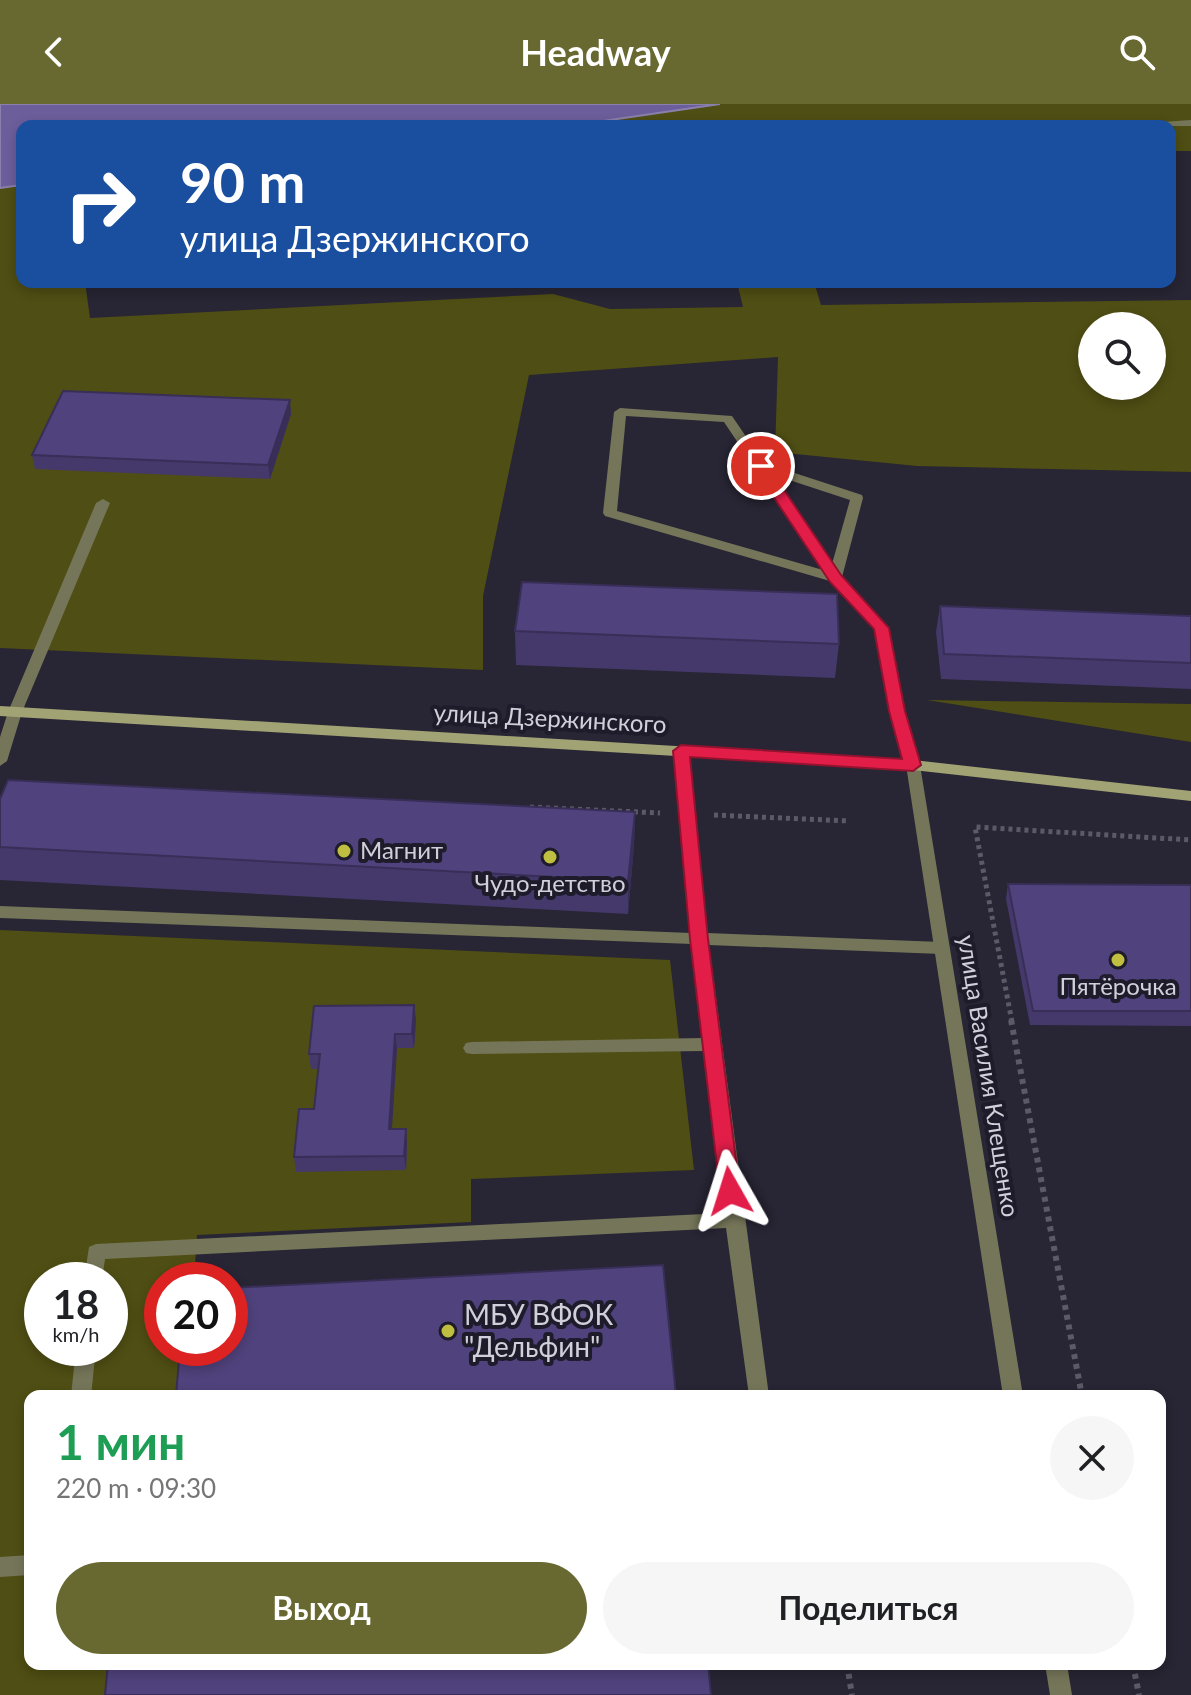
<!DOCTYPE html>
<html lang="ru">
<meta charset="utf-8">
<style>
:root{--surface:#fff;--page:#f6f6f6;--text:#202124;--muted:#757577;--accent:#686831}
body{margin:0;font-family:Lato,sans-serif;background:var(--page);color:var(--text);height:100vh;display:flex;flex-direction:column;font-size:30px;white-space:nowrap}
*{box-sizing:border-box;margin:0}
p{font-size:26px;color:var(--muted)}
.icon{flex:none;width:44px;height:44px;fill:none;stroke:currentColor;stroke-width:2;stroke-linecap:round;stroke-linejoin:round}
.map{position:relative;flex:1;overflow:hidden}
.drawer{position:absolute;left:24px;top:1286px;width:1142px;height:280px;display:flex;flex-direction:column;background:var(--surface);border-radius:16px;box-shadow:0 4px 12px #0003}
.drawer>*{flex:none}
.banner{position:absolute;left:16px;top:16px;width:1160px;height:168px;border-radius:16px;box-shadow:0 4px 12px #0003;background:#1a4fa0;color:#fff;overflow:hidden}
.tools{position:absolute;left:1078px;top:208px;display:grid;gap:16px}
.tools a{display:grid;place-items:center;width:88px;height:88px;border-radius:50%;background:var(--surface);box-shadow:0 4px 12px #0003;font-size:40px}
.speed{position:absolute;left:24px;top:1158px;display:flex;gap:16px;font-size:40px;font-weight:700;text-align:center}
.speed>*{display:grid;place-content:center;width:104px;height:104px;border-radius:50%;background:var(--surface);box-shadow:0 4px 12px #0003;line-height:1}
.speed small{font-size:20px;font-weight:400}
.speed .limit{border:12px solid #d22;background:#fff;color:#111}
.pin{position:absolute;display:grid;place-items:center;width:68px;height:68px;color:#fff;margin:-34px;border:4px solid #fff;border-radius:50%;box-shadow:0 2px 8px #0007}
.me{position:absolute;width:88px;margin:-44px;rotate:354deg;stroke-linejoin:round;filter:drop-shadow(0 0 6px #0008)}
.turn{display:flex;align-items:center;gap:28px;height:168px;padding:0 32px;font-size:36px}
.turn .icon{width:104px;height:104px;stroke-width:2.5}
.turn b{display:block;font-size:56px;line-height:68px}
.round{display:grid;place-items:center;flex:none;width:84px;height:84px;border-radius:42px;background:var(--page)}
.head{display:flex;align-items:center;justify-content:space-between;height:136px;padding:0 32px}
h1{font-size:48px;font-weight:700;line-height:60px;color:#1e9e55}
.button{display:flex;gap:16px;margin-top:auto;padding:16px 32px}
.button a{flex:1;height:92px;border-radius:48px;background:var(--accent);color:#fff;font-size:32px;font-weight:700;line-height:92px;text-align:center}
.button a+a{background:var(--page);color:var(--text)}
header{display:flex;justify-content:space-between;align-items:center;height:104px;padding:0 32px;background:var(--accent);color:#fff;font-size:36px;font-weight:700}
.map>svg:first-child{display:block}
.green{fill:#4f4e14;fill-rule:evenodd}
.water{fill:#6c5e9b;stroke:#8a80ae;stroke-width:2}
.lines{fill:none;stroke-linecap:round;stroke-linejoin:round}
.path-far1{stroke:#5d5a68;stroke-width:5;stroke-dasharray:4 4;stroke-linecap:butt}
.path{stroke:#5d5a68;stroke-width:6;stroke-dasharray:5 5;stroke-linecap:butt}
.service{fill:#757659;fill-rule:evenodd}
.minor{fill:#757659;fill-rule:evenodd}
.tertiary{fill:#757659;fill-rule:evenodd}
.secondary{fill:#a2a374;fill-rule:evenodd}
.wall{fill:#45396b}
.shaded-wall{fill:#382e57}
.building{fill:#50427c;stroke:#382e57;stroke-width:2}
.route{fill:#e11d48;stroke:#92132f;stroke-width:2}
.poi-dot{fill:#c0be41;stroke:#1e1b2a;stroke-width:3}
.labels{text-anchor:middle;stroke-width:8;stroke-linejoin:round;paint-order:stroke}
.street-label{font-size:24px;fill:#d1cfda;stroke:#1e1b2a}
.poi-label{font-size:24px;fill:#d1cfda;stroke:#1e1b2a}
.near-poi-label{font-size:28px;fill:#d1cfda;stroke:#1e1b2a;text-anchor:start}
</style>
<header><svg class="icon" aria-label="back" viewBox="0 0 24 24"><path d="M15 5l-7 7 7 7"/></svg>Headway<svg class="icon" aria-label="search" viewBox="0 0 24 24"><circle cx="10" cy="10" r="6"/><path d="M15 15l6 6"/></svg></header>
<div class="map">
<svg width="1191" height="1591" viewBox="0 0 1191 1591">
<rect width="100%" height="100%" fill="#282534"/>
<g class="green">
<polygon points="720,0 1191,0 1191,47 1170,47 1170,22 569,22"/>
<path d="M 22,81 L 22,178 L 85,178 L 90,214 L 553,190 L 610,205 L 743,203 L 737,178 L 814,178 L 821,201 L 1191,196 L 1191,368 L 917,362 L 775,348 L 778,253 L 529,271 L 483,492 L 483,566 L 0,544 L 0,84 ZM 1092,222 L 1152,222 L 1152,282 L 1092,282 Z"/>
<polygon points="927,596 1191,600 1191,638"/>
<path d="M 0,826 L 670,856 L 694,1066 L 471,1075 L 471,1118 L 197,1131 L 194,1176 L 162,1176 L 162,1244 L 188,1244 L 184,1292 L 30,1292 L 30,1560 L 113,1560 L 111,1591 L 0,1591 ZM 42,1176 L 110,1176 L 110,1244 L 42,1244 Z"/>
</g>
<polygon class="water" points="0,0 720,0 569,22 22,22 22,81 0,84"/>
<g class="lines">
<g class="path-far1">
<polyline points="530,703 660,709"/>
<polyline points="714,711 849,717"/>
<polyline points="1012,918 975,723 1191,736"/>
</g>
<g class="path">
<polyline points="1011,916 1082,1292"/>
<polyline points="847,1560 852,1591"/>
<polyline points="1133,1560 1139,1591"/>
</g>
<g class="service">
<path d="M 620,304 L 732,312 L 764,359 L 862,391 L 863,394 L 842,473 L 888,524 L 904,607 L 920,661 L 918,665 L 908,665 L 906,661 L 890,607 L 874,525 L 830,477 L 605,412 L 603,409 L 614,308 ZM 626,312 L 724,318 L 823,466 L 617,407 ZM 771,370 L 850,396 L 832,460 Z"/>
<polygon points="103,395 110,399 22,608 7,657 0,662 0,633 8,608 96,399"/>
<polygon points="681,642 688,647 707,829 941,838 949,844 941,850 709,841 769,1292 749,1292 726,1124 105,1155 102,1176 84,1176 89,1143 96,1140 724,1109 704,947 472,950 466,949 463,944 466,939 472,938 703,934 692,840 0,814 0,802 691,829 674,647"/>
<polygon points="76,1244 96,1244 91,1292 71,1292"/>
<polygon points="30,1451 30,1471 0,1473 0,1453"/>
</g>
<polygon class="minor" points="1191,16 1191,22 1143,22 1148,19"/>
<g class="tertiary">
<polygon points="913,656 920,661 1023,1292 1003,1292 906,661"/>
<polygon points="1045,1560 1067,1560 1072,1591 1050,1591"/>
</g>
<polygon class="secondary" points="0,602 913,656 1191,687 1191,697 913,666 0,612"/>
</g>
<g class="wall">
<polygon points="291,310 270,375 35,365 32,351"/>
<polygon points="940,502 1191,514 1191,585 941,575 936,528"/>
<polygon points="515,527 839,540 835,574 516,561"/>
<polygon points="0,695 635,708 634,742 628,810 0,776"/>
<polygon points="1008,780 1191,781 1191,922 1030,921 1006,795"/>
<polygon points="414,901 416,916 414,944 397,944 391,1025 407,1039 406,1066 296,1068 294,1053 314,1005 319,965 311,965 309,950"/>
</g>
<g class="shaded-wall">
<polygon points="290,296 291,310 270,375 268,361"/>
<polygon points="635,708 634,742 628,810 628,777"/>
<polygon points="414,901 416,916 414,944 412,930"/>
<polygon points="395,930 397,944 391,1040 389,1025"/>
<polygon points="406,1025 407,1039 406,1066 404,1052"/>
</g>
<g class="building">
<polygon points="63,287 290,296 268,361 32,351"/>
<polygon points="522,478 837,490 839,540 515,527"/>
<polygon points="940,502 1191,512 1191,559 944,550"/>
<polygon points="8,676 635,708 628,777 0,743 0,695"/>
<polygon points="1008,780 1191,781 1191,907 1033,907"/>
<polygon points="414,901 412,930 395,930 389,1025 406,1025 404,1052 294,1053 299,1005 314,1005 320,950 309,950 314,902"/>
<polygon points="663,1161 676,1292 176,1292 180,1244 230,1244 230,1184"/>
<polygon points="108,1560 708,1560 711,1591 105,1591"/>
</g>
<polygon class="route" points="761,358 766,359 841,471 889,524 905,607 921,661 913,667 690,653 708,835 740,1087 737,1093 730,1095 723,1093 720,1087 690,835 673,647 681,641 902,655 889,607 874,525 830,478 753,362"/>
<g class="poi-dot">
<circle cx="344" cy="747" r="8"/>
<circle cx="550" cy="753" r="8"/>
<circle cx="1118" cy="856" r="8"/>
<circle cx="448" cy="1227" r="8"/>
</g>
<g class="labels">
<g class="street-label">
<text transform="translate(550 615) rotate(3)" y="8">улица Дзержинского</text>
<text transform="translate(988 972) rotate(81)" y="8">улица Василия Клещенко</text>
</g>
<g class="poi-label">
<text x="360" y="755" text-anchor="start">Магнит</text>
<text x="550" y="788">Чудо-детство</text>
<text x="1118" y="891">Пятёрочка</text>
</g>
<g class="near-poi-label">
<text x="464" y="1221">МБУ ВФОК<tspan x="464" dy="32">"Дельфин"</tspan></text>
</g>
</g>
</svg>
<div class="tools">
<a><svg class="icon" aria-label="search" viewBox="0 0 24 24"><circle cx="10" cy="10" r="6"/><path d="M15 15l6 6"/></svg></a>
</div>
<div class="speed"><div>18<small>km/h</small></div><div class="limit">20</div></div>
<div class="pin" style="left:761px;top:362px;background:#d93025"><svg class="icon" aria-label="arrive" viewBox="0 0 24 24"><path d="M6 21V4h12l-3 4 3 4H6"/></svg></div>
<svg class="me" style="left:730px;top:1087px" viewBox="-20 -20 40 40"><path d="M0-17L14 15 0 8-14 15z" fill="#e11d48" stroke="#fff" stroke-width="4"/></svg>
<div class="banner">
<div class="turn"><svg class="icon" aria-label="right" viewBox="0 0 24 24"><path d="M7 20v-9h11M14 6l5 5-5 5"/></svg><div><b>90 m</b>улица Дзержинского</div></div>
</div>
<section class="drawer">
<div class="head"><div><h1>1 мин</h1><p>220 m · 09:30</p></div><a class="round"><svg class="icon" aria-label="close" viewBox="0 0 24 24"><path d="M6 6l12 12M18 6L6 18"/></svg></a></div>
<div class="button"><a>Выход</a><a>Поделиться</a></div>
</section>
</div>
